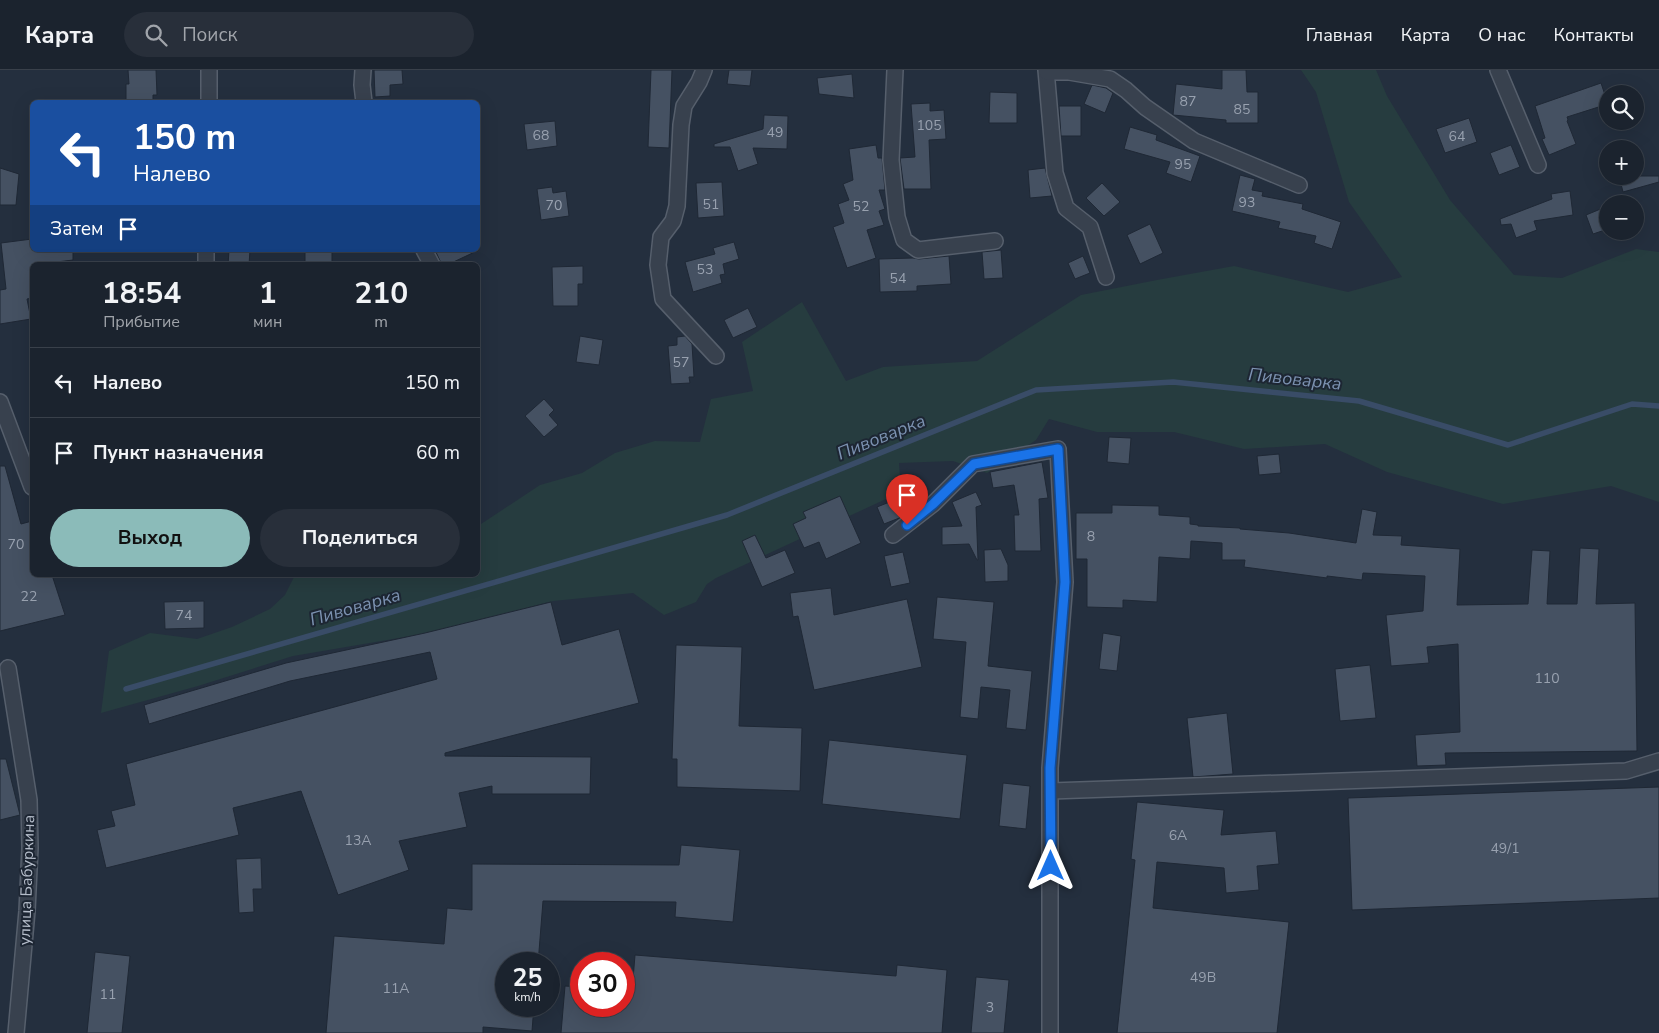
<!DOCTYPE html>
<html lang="ru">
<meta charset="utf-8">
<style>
:root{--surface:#1b232e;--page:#282f3a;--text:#f1f3f6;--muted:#a0a4aa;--line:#39404a;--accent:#8bbbb9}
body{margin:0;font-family:"Nunito Sans",sans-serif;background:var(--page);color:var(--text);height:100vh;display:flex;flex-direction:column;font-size:19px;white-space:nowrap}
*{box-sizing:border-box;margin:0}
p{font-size:16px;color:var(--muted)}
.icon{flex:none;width:28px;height:28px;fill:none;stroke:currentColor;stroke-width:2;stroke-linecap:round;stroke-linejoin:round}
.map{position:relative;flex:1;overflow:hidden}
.side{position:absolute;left:30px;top:192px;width:450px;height:315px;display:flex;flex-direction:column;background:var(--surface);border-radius:8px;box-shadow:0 5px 20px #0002,0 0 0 1px var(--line)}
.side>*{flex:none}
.guide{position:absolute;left:30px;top:30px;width:450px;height:152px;border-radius:8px;box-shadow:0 5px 20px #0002,0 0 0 1px var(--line);background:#1a4fa0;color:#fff;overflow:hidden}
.tools{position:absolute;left:1599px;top:15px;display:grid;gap:10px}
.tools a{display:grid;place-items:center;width:45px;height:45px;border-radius:50%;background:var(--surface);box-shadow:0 5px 20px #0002,0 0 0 1px var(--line);font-size:25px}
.speed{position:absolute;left:495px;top:882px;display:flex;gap:10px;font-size:25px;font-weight:700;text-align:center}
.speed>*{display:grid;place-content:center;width:65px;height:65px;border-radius:50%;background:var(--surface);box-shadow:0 5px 20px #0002,0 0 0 1px var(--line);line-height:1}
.speed small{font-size:12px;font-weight:400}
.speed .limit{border:8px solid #d22;background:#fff;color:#111}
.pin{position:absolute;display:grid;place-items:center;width:42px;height:42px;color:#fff;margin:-51px -21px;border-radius:50% 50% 50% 0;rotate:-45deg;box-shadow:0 0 5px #0007}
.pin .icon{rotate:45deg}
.me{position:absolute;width:55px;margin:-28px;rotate:0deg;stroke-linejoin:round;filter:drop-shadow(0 0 4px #0008)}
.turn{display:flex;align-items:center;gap:18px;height:105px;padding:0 20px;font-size:22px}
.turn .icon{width:65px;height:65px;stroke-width:2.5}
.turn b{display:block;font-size:35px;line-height:42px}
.then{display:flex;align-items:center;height:48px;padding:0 20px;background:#0003;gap:10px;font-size:19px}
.eta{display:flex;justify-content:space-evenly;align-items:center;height:85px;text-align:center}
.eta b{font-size:30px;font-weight:700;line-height:35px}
.button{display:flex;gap:10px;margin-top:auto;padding:10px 20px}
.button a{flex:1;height:58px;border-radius:30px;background:var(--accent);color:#111;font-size:20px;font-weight:700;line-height:58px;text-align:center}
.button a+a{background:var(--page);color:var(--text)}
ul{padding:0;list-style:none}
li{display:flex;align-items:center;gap:15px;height:70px;padding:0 20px;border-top:1px solid var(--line)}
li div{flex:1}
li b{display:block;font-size:19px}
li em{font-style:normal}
header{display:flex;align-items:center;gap:30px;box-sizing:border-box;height:70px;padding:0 25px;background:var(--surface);border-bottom:1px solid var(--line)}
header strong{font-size:24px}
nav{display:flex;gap:28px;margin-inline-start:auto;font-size:18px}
.search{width:350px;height:45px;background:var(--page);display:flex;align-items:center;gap:12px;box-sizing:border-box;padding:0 18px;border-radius:28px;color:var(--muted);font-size:19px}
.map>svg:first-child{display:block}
.green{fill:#263c3f}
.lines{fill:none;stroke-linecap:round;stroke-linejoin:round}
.stream{stroke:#394c67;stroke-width:5.5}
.building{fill:#455162;stroke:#1f2835}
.minor-casing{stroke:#565f6c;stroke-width:18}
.minor{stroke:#38414e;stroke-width:15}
.route-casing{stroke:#114b97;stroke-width:12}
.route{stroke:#1a73e8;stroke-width:9}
.labels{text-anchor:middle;stroke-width:4;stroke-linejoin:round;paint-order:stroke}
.number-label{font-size:14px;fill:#98a1af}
.street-label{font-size:16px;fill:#b4bcc9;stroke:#1d2633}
.water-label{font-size:18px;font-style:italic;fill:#7c92b1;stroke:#1d2633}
</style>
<header>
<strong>Карта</strong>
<div class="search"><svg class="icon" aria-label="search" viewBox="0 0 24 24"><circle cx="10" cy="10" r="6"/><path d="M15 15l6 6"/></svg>Поиск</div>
<nav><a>Главная</a><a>Карта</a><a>О нас</a><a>Контакты</a></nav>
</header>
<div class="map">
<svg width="1659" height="963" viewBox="0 0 1659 963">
<rect width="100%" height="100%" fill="#242f3e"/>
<polygon class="green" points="1301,0 1376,0 1387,26 1450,130 1514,205 1562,208 1636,179 1659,182 1659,432 1611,416 1503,434 1387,402 1325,374 1244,379 1174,362 1097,362 1049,349 1036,370 987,403 953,391 899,393 901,422 716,508 707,514 696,532 664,545 633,523 553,531 434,562 293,586 198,616 101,643 109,581 150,563 197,569 232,557 270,539 285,525 295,505 478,505 478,456 540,415 582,403 615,383 655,371 700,372 711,329 753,321 742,272 802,232 846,311 883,297 977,291 1081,225 1157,210 1234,196 1348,222 1402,207 1349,132 1316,22"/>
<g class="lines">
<polyline class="stream" points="126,619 727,445 1036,320 1173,312 1359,331 1508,375 1632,334 1659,336"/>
</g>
<g class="building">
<polygon points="128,0 156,0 157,25 153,25 153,32 126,32 126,14 129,14"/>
<polygon points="374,0 402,0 403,14 390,15 390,26 375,27"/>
<polygon points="651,0 672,0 669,78 648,77"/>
<polygon points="729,0 752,0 750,16 727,14"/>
<polygon points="1222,0 1246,0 1247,22 1258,22 1258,53 1226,53 1226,50 1173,45 1176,14 1222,19"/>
<polygon points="852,4 854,28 819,24 817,8"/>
<polygon points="1601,13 1608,34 1567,47 1568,50 1567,51 1576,74 1549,85 1542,69 1545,68 1535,36"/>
<polygon points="1092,15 1106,18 1113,23 1105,43 1084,34"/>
<polygon points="990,22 1017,23 1017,53 989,53"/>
<polygon points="930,33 930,41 944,40 946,69 929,70 931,119 904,119 900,88 915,87 911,34"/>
<polygon points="1059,36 1081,36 1081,66 1061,66"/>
<polygon points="764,45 788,46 787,79 753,78 758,94 738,101 730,77 714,77 714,74 763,59"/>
<polygon points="1469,48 1477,72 1445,83 1436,59"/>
<polygon points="555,51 557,76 527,80 524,54"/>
<polygon points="1130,57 1157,65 1156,70 1200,86 1191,112 1166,103 1170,92 1124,79"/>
<polygon points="876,75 878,88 882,88 885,120 879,120 885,139 879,141 884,155 867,160 876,188 847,198 833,157 844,153 838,134 849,130 843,114 853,110 849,79"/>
<polygon points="1511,75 1520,97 1499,105 1490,83"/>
<polygon points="0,98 19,104 16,135 0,135"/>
<polygon points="1045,98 1052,126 1030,128 1028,100"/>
<polygon points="1240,105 1255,109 1252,120 1263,122 1262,126 1303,134 1302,139 1341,152 1332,179 1314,173 1316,166 1278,158 1280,152 1232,141"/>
<polygon points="1619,106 1659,106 1659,112 1623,122"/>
<polygon points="722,112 724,146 698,148 696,113"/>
<polygon points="1102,113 1120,132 1104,146 1086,128"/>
<polygon points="552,117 553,123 566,121 569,146 541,150 537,119"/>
<polygon points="1570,121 1573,145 1534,151 1537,160 1516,168 1511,154 1501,155 1500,149 1552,129 1551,124"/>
<polygon points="1603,138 1608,149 1608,159 1593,164 1586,145"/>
<polygon points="1150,154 1163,183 1140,194 1127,165"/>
<polygon points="32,169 32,180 73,180 73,190 32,195 32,228 27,229 31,249 0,254 0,220 6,219 1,173"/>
<polygon points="734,172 739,189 723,194 725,204 720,205 722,213 693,222 685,192 715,184 713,178"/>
<polygon points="229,180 250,180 249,195 228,195"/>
<rect x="305" y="180" width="27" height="15"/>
<polygon points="435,180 479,180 447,195 442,195"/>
<polygon points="1001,180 1003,208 984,209 982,182"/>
<polygon points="949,186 951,214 917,216 917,221 880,222 879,189 913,188 919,189"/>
<polygon points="1083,186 1090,203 1075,209 1068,193"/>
<polygon points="583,196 583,214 578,214 578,236 553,236 552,197"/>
<polygon points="748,238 757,257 733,268 724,250"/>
<polygon points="580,266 603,270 599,295 576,292"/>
<polygon points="685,266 692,274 694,307 689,307 690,313 671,314 668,276 677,275 677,267"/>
<polygon points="544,329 554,340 549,345 558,355 544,367 525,346"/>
<polygon points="1109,367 1131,368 1129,394 1107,392"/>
<polygon points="1279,384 1281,403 1259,405 1257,386"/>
<polygon points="1042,392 1048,428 1039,429 1041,481 1015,481 1014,445 1019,445 1014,415 993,418 990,402"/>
<polygon points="0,396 5,396 21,454 32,451 32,505 52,505 65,545 0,561"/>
<polygon points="976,422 982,435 976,437 978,490 977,490 969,474 942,475 942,457 962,456 952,432"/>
<polygon points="907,425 912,438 902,447 884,454 877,437"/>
<polygon points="840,426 861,473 826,489 819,472 804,478 793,454 806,448 803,442"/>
<polygon points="1112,435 1159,436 1159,445 1190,447 1190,454 1198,455 1198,456 1240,458 1240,459 1289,463 1356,473 1362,439 1377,442 1373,465 1402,466 1401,475 1460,479 1457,535 1528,534 1532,480 1550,481 1547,534 1577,534 1580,478 1599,479 1596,534 1635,533 1637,681 1445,683 1446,695 1417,696 1415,665 1460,662 1458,574 1427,577 1429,593 1391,596 1386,545 1423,541 1425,506 1363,503 1362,510 1327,506 1327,508 1244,497 1245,490 1222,490 1222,473 1191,471 1190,489 1159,487 1157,532 1123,530 1123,538 1087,537 1087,489 1076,489 1076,443 1112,443"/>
<polygon points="755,465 766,488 785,480 795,503 762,517 742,471"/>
<polygon points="1001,479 1008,495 1008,511 985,512 984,480"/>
<polygon points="903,482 910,513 891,517 884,486"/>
<polygon points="831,518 834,545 907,529 922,597 814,620 798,546 793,547 790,523"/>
<polygon points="937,527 994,532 988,596 1032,601 1026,660 1006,658 1010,620 981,617 978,649 960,647 966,572 933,569"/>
<polygon points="204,531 204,558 165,559 164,532"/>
<polygon points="551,532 562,575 619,559 639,633 445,683 445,686 591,687 590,724 492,724 492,716 459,723 467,757 399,771 409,800 338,825 301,721 233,738 239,765 106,798 97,760 115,756 111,741 135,735 126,694 437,609 430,582 290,611 149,654 144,635 286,593 425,563"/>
<polygon points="1103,563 1121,566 1117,601 1099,599"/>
<polygon points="676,575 742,577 739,656 802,658 800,721 677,717 677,689 672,689"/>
<polygon points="1370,595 1376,648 1340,651 1335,599"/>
<polygon points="1227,643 1233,704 1193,707 1187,648"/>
<polygon points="829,670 967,685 960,749 822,734"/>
<polygon points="0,689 6,689 20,745 0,750"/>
<polygon points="1003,713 1030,716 1026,759 999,756"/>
<polygon points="1659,717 1659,828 1352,840 1348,728"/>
<polygon points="1137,732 1224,740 1221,765 1276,761 1279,794 1257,796 1259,820 1226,823 1224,798 1157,792 1153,838 1289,852 1277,963 1117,963 1135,790 1131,789"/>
<polygon points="681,775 740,780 733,852 675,847 676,832 543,831 538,894 506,894 506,936 534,936 532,961 483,957 483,963 326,963 334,866 444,874 447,838 472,840 472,794 679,795"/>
<polygon points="261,788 262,819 253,819 254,842 239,843 236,789"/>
<polygon points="95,882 130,886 122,963 87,963"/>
<polygon points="635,885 896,906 897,895 947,900 942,963 561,963 565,916 581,917 581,936 624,936 624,921 632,922"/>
<polygon points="976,907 1009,910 1004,963 971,963"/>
</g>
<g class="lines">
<g class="minor-casing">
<g id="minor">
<polyline points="363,0 362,15 364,32"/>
<polyline points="704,0 699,12 684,36 681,55 677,136 673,151 661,167 658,195 663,229 716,286"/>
<polyline points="895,0 891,90 897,147 904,170 918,180 995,171"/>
<polyline points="1046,0 1055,103 1066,138 1090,157 1106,207"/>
<polyline points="1498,0 1538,95"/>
<polyline points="1047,2 1069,2 1110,9 1126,20 1145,37 1194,71 1299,115"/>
<polyline points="209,32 209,0"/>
<polyline points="424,180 432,195"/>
<polyline points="206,195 206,180"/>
<polyline points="0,332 32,417"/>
<polyline points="893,465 933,434 973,394 1058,379 1065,512 1050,698 1050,963"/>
<polyline points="8,598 29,730 30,778 27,841 16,963"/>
<polyline points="1051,721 1626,701 1659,691"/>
</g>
</g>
<use href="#minor" class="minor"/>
</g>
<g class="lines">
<g class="route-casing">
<polyline id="route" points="907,455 933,434 974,394 1058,379 1065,512 1050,698 1051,796"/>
</g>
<use href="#route" class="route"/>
</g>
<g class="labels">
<g class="number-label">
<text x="1188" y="36">87</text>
<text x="1242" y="44">85</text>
<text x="929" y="60">105</text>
<text x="775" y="67">49</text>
<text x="541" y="70">68</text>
<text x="1457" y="71">64</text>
<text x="1183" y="99">95</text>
<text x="1247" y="137">93</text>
<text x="711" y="139">51</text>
<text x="554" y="140">70</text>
<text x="861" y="141">52</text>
<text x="705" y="204">53</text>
<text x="898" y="213">54</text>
<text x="681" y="297">57</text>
<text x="1091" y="471">8</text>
<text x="16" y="479">70</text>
<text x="29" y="531">22</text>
<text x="184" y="550">74</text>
<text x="1547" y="613">110</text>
<text x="1178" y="770">6А</text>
<text x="358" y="775">13А</text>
<text x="1505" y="783">49/1</text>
<text x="1203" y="912">49В</text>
<text x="396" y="923">11А</text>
<text x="108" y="929">11</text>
<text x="990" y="942">3</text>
</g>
<g class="street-label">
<text transform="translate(26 810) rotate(-88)" y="6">улица Бабуркина</text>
</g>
<g class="water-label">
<text transform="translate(1295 309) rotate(6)" y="6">Пивоварка</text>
<text transform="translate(881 367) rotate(-22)" y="6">Пивоварка</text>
<text transform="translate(355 537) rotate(-16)" y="6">Пивоварка</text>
</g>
</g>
</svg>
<div class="tools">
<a><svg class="icon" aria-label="search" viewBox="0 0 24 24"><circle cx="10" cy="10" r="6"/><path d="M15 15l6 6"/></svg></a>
<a>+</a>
<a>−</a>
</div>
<div class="speed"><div>25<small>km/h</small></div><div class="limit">30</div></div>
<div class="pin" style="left:907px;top:455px;background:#d93025"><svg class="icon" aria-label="arrive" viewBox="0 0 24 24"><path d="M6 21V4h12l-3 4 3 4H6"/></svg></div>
<svg class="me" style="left:1051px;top:796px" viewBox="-20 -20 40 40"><path d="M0-17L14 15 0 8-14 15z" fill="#1a73e8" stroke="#fff" stroke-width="4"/></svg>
<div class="guide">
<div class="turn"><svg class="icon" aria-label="left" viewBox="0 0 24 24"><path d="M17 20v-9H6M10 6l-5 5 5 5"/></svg><div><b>150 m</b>Налево</div></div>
<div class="then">Затем<svg class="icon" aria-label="arrive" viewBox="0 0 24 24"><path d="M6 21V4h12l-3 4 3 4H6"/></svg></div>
</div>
<section class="side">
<div class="eta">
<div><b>18:54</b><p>Прибытие</p></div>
<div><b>1</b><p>мин</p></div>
<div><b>210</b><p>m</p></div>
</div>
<ul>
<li><svg class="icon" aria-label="left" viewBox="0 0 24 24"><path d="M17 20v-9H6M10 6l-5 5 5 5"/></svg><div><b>Налево</b></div><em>150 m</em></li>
<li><svg class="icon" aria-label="arrive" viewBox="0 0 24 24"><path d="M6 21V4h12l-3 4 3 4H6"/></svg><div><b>Пункт назначения</b></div><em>60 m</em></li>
</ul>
<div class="button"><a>Выход</a><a>Поделиться</a></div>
</section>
</div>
